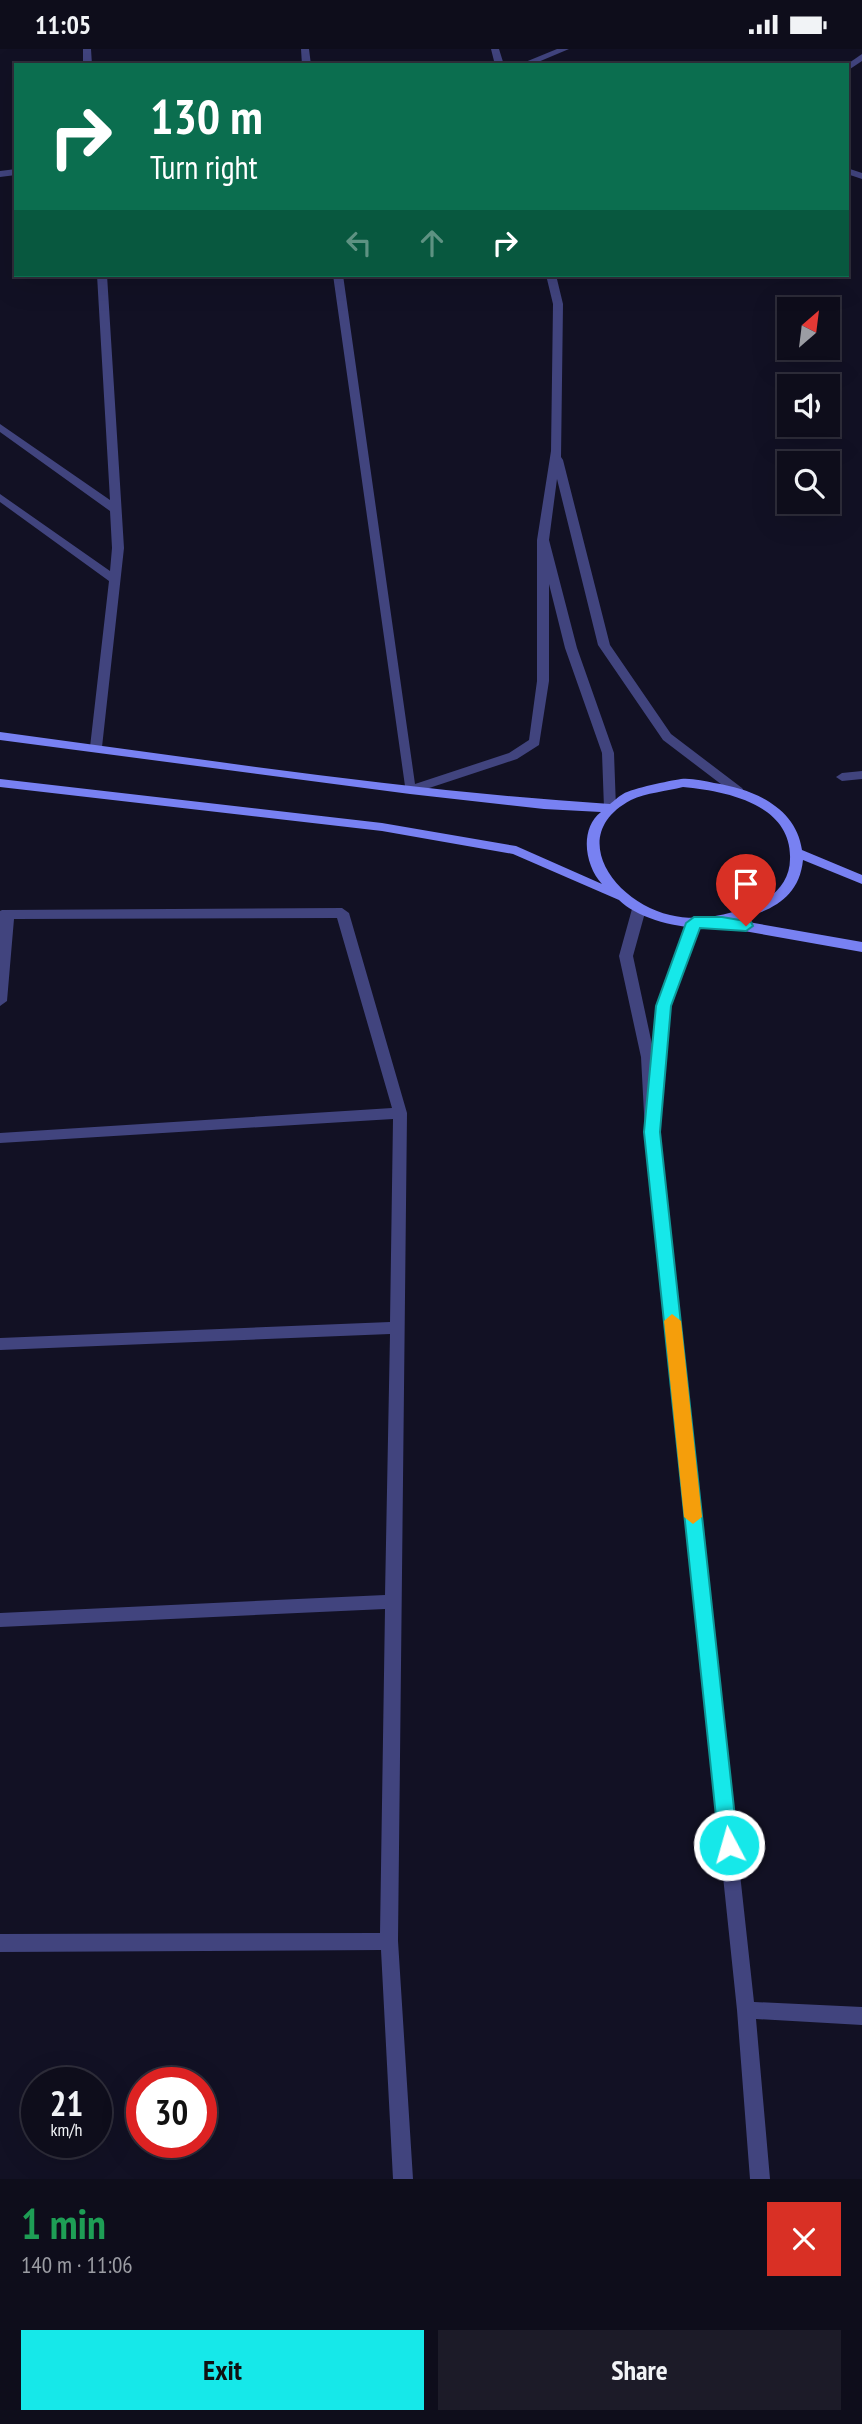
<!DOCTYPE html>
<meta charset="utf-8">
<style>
:root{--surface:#0e0d1b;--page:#1c1b28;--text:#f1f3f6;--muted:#9b9ca3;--line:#2e2d3a;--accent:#16e8e9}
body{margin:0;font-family:"PT Sans Narrow",sans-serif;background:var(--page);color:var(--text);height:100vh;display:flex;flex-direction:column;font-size:26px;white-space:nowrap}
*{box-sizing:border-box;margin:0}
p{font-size:23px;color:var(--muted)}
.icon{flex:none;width:38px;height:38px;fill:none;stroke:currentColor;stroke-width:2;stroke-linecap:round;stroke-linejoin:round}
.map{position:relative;height:2130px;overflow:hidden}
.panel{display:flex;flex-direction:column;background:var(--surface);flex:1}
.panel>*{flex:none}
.top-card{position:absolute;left:14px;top:14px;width:835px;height:214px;border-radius:0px;box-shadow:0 7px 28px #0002,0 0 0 2px var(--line);background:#0b6e4f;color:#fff;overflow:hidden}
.needle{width:46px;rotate:28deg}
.fabs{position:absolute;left:777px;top:248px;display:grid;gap:14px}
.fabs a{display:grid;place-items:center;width:63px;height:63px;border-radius:0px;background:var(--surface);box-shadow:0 7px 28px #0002,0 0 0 2px var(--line);font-size:35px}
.speed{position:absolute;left:21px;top:2018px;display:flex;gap:14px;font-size:35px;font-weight:700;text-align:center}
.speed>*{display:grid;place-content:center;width:91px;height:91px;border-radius:50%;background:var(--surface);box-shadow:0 7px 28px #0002,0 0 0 2px var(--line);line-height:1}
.speed small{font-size:18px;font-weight:400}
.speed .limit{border:10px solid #d22;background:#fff;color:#111}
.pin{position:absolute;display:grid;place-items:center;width:60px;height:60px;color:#fff;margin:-72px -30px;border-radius:50% 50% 50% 0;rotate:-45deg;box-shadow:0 0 7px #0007}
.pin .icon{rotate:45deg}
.me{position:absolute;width:77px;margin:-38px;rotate:354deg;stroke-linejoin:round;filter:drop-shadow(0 0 5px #0008)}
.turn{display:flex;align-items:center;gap:24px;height:147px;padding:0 21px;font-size:32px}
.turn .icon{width:91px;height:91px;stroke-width:2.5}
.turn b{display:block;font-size:49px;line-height:60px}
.lanes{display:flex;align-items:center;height:66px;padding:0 21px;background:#0003;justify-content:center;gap:35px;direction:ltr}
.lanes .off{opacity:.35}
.round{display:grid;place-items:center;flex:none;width:74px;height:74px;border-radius:0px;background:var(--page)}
.head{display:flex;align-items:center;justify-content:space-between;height:119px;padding:0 21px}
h1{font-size:42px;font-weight:700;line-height:52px;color:#1e9e55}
.primary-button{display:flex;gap:14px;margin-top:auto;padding:14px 21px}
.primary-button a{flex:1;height:80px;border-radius:0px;background:var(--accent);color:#111;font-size:28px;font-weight:700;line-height:80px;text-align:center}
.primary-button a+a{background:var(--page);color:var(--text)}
.status{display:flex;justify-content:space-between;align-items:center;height:49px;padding:0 35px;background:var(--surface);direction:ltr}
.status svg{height:19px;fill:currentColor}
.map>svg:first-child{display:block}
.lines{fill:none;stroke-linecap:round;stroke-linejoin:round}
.street{fill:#41447e;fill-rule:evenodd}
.secondary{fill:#7881f2;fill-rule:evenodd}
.route{fill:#16e8e9;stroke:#0e9797;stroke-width:2}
.slow{fill:#f59e0b}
</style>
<div class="status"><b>11:05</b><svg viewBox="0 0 49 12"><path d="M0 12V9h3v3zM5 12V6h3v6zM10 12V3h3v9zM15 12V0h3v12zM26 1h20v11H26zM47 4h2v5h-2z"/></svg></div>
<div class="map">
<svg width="862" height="2130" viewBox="0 0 862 2130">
<rect width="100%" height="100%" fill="#121124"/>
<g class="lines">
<g class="street">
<polygon points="83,0 91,0 92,16 83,16"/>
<polygon points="301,0 309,0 311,16 302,16"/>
<polygon points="491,0 499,0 504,16 495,16"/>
<polygon points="557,0 569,0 531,16 518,16"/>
<polygon points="862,5 862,12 847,22 846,16"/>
<polygon points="847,119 862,124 862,130 847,125"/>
<polygon points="16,120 16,126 0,128 0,122"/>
<polygon points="97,226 107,226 124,499 102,698 96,702 90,698 109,532 0,453 0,445 110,522 112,499 110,462 0,383 0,375 110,451"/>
<polygon points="333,226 343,226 415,735 509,704 529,691 537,632 537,491 551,402 553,255 546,226 556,226 563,255 561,408 563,411 610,596 671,685 742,739 744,742 742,745 734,745 663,691 598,596 557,430 549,491 577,599 614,704 616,759 610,763 604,759 602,704 565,599 549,535 549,632 539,696 517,710 414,744 406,744"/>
<polygon points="862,722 862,730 842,732 836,728 842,724"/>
<polygon points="639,855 646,860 633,907 653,1000 657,957 687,874 694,869 701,874 671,957 664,1032 662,1036 656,1037 659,1083 754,1953 862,1958 862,1976 756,1970 770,2130 750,2130 737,1961 645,1083 641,1008 619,907 632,860"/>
<polygon points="342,859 349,864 407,1064 398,1892 413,2130 393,2130 381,1901 0,1903 0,1885 380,1884 385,1560 0,1578 0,1564 385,1546 390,1285 0,1301 0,1289 390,1273 393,1070 0,1094 0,1084 392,1059 337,869 14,870 7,952 0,957 0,862 2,861"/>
</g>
<path class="secondary" d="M 0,683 C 203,710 406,742 610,755 C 614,752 619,747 623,745 C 633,739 669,732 681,730 C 692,729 704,732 714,734 C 753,740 796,758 802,801 L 862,826 L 862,835 L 803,811 C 799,850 770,862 737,871 L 862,893 L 862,903 L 727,879 L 721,876 C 693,884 640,872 619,851 L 513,805 L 382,782 L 0,738 L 0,730 L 382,774 L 516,797 L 602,835 C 585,817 579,780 601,763 L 544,760 L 410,745 L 0,691 ZM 683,738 C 726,742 792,755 790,810 C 790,827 781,840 767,850 C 757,857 745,860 733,863 C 712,869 691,871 670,866 C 615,854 565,786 631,751 C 646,744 667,742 683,738 Z"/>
</g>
<polygon class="route" points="722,868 751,873 753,877 746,882 700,879 671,957 660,1083 738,1796 736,1803 729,1805 721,1803 719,1796 644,1083 656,957 686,874 694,868"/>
<polygon class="slow" points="672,1265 681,1272 702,1468 693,1475 684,1468 664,1272"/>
</svg>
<div class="fabs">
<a><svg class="needle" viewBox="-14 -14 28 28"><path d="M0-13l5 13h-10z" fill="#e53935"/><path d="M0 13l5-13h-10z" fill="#9b9ca3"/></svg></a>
<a><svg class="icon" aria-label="sound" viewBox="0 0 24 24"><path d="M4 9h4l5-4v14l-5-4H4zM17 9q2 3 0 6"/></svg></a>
<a><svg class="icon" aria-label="search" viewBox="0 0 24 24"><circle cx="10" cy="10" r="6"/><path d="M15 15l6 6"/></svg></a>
</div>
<div class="speed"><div>21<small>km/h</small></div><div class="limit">30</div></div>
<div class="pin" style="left:746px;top:877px;background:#d93025"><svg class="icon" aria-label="arrive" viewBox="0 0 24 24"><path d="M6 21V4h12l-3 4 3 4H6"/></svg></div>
<svg class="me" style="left:729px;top:1796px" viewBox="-20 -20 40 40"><circle r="17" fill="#16e8e9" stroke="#fff" stroke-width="3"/><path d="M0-11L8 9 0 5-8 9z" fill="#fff"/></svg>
<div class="top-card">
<div class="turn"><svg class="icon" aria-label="right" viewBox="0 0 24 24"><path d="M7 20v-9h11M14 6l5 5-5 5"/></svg><div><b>130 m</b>Turn right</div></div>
<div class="lanes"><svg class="icon off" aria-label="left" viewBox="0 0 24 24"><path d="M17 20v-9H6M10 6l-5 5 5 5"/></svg><svg class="icon off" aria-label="ahead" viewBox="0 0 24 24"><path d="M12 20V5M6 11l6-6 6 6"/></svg><svg class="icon" aria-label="right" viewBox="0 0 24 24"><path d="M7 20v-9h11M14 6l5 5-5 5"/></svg></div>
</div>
</div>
<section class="panel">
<div class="head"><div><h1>1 min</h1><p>140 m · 11:06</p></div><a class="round" style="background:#d93025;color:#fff"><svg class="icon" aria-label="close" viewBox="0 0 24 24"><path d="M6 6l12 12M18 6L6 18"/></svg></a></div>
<div class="primary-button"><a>Exit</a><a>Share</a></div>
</section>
